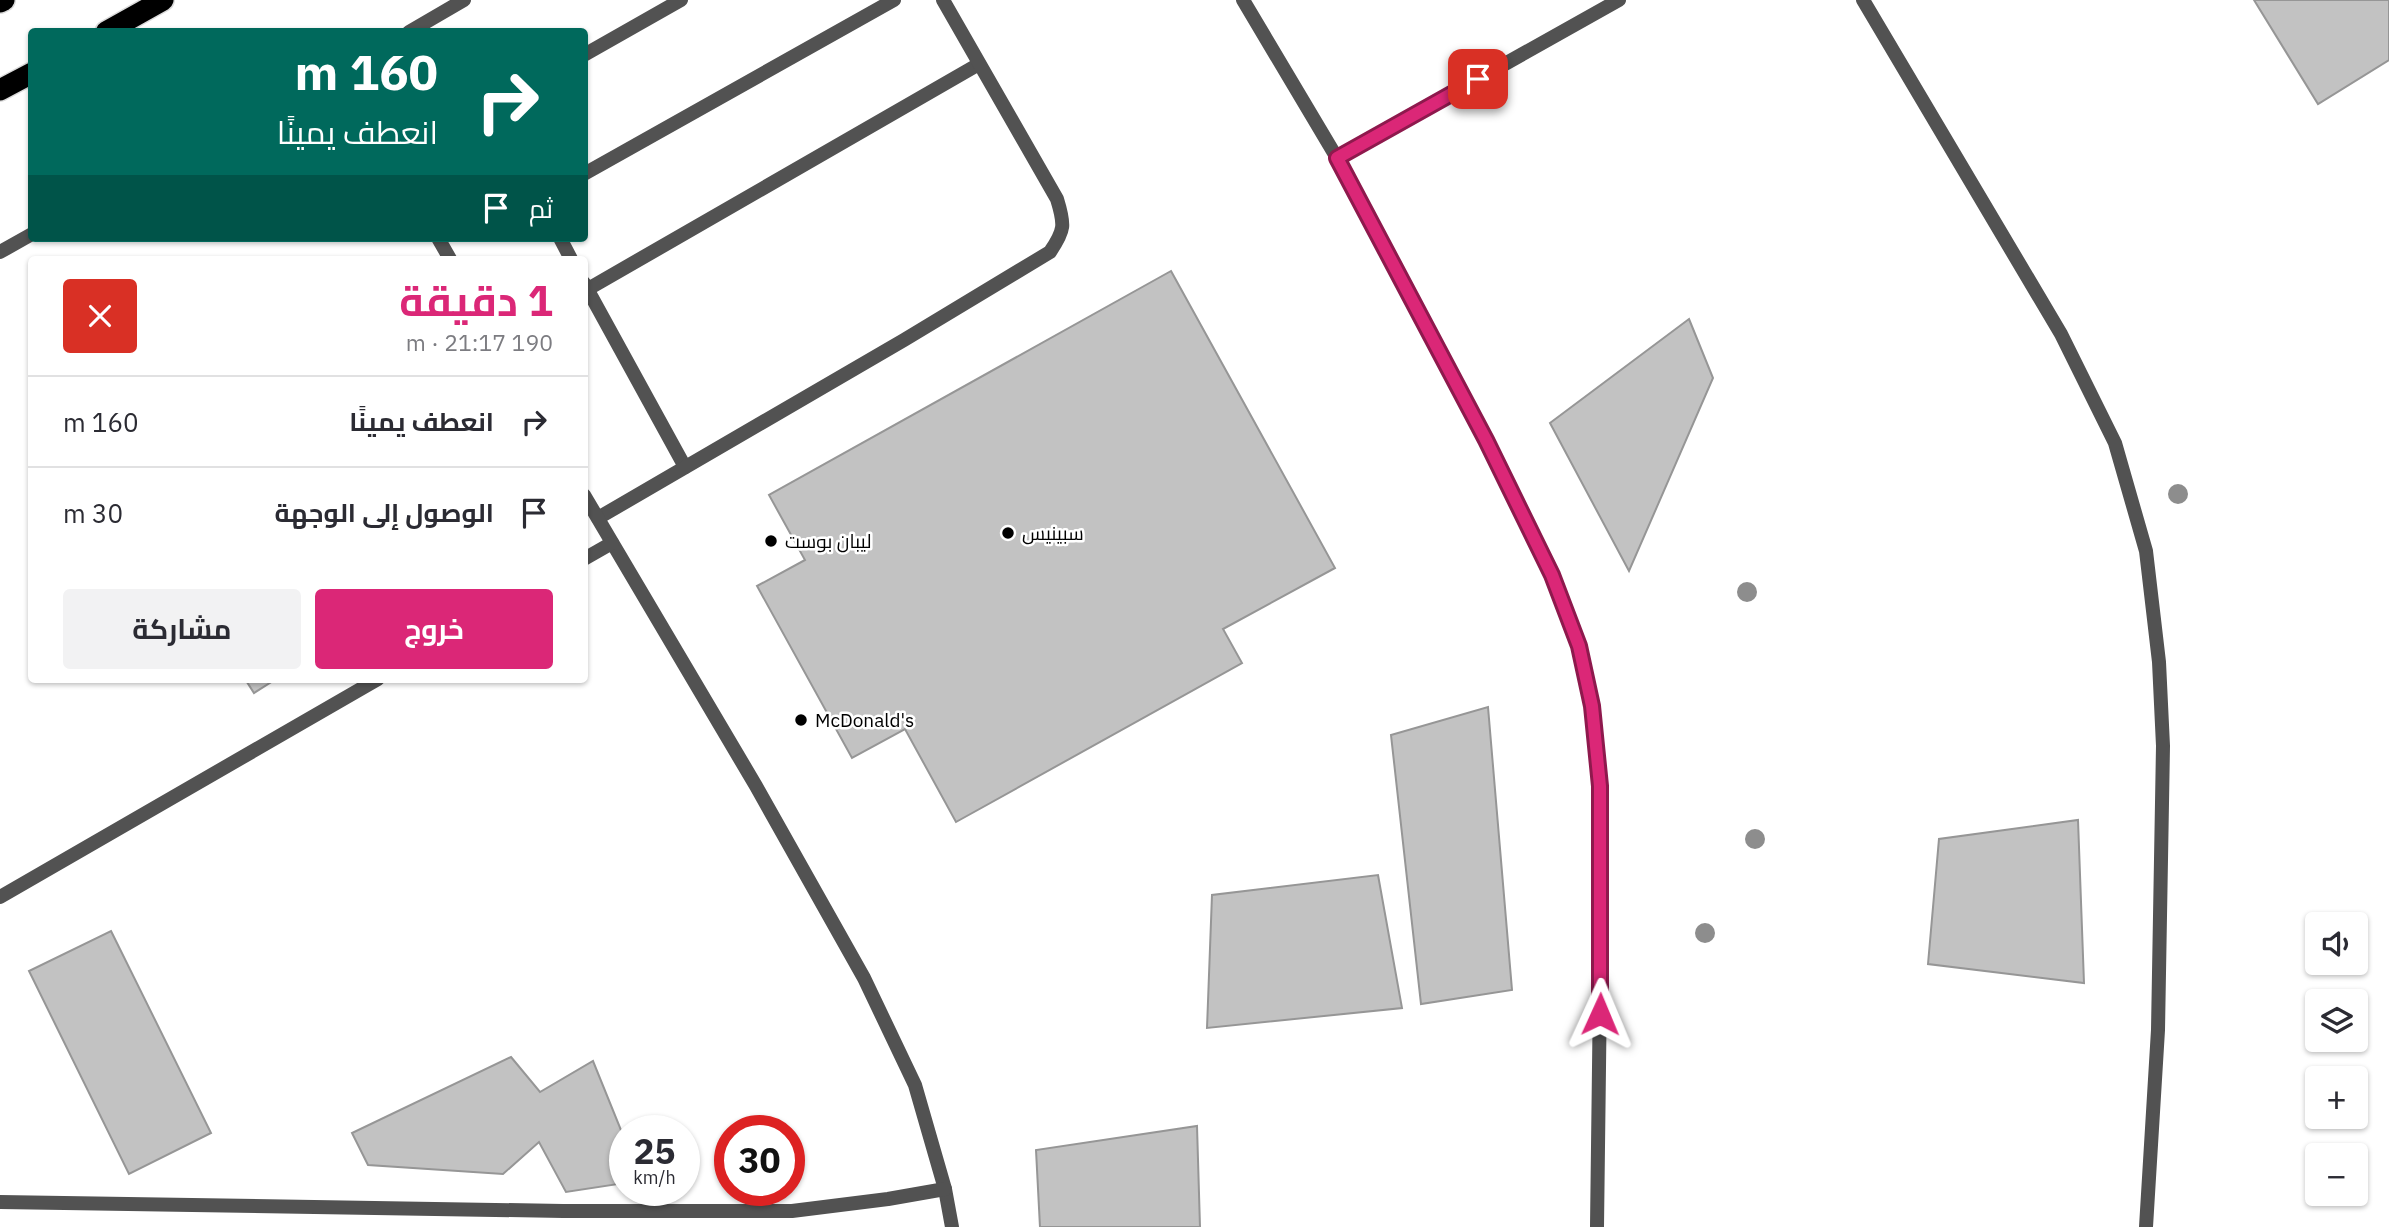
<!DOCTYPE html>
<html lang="ar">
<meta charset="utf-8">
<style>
:root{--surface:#fff;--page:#f2f2f3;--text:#2b2b33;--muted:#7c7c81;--line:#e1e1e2;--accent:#db2777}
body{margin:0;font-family:"IBM Plex Sans",Cairo,sans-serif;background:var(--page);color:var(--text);direction:rtl;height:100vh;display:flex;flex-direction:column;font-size:26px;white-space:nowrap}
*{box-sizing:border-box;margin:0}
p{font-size:23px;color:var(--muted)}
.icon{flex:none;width:38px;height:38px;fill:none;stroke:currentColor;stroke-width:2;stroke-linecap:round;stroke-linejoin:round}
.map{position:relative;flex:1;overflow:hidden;direction:ltr}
.details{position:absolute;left:28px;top:256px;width:560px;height:427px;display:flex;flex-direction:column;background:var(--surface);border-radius:7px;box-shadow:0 2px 5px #0004;direction:rtl}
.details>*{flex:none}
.banner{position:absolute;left:28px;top:28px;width:560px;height:214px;border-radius:7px;box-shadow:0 2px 5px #0004;direction:rtl;background:#00695c;color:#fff;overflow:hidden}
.fabs{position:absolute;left:2305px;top:912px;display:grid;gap:14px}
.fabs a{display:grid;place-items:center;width:63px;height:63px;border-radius:7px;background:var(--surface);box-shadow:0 2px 5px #0004;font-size:35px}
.speed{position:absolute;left:609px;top:1115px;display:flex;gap:14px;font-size:35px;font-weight:700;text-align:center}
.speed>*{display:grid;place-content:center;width:91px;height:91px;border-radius:50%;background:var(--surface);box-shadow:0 2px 5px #0004;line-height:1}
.speed small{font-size:18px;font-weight:400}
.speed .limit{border:10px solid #d22;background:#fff;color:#111}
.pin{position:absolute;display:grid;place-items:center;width:60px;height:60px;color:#fff;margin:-30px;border-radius:14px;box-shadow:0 4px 10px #0006}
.me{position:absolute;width:77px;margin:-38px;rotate:1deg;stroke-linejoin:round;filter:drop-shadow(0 0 5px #0008)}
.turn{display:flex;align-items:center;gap:24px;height:147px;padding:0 35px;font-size:32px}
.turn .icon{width:91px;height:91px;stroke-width:2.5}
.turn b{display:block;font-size:49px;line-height:60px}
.then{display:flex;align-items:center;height:66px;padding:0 35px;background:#0003;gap:14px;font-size:26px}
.round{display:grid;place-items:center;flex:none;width:74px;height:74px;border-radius:7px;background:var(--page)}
.headline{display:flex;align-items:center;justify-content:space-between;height:119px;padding:0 35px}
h1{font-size:42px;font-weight:700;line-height:52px;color:var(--accent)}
.cta{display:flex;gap:14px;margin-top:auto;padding:14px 35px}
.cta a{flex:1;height:80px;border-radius:7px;background:var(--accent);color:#fff;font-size:28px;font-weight:700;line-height:80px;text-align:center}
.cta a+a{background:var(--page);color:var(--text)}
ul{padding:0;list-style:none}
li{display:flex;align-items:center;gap:21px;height:91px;padding:0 35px;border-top:2px solid var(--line)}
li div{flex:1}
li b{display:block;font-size:26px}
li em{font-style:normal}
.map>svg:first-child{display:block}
.building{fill:#c2c2c2;stroke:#969696;stroke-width:2}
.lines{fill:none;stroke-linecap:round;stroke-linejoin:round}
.motorway-casing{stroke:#dbdbdb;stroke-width:24}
.service{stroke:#525252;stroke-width:14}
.minor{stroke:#525252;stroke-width:14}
.tertiary{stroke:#525252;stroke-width:14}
.motorway{stroke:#000;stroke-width:21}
.tree{fill:#8d8d8d}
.route-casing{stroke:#8e194d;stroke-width:18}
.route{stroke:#db2777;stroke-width:12}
.poi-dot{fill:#000;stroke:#fff;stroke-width:2.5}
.labels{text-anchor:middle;stroke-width:5;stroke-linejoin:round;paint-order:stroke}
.poi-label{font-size:19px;fill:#000;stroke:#fff;text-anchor:start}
</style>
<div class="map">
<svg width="2389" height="1227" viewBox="0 0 2389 1227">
<rect width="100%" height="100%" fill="#fff"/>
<g class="building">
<polygon points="2254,0 2389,0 2389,60 2318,104"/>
<polygon points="1171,271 1335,568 1223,629 1242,663 956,822 905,729 852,758 757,586 805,560 769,495"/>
<polygon points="1689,319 1713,378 1629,571 1550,423"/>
<polygon points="245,679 276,679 254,693"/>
<polygon points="1488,707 1512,990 1421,1004 1391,735"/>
<polygon points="2078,820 2084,983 1928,964 1939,839"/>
<polygon points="1378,875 1402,1008 1207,1028 1212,895"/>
<polygon points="111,931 211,1133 129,1174 29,971"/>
<polygon points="511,1057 540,1092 593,1061 625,1140 625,1183 566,1192 539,1142 503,1174 368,1165 352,1133"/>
<polygon points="1197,1126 1200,1227 1040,1227 1036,1150"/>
</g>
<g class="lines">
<g class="motorway-casing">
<g id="motorway">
<polyline points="0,2 4,0"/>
<polyline points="106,32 163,0"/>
<polyline points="0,90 32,73"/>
</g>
</g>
<g class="service">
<polyline points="584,55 681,0"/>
<polyline points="584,174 894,0"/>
<polyline points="560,238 571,259"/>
<polyline points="584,283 685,467"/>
<polyline points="588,289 979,64"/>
<path d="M 598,518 L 904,340 L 1050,252 C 1065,230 1065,225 1057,199 L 943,0"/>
</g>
<g class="minor">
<polyline points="1243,0 1337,158 1486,440 1552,575 1579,646 1592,706 1599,786 1601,908 1597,1227"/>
<polyline points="1863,0 2061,334 2115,443 2146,551 2159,662 2163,746 2158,1030 2146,1227"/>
<polyline points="1337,158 1619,0"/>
<polyline points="438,238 450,259"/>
<polyline points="584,495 756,786 864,978 915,1085 945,1189 952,1227"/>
<polyline points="584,559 612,543"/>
<polyline points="0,897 378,679"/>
<polyline points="0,1202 563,1211 792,1211 888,1199 945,1189"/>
</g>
<g class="tertiary">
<polyline points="409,32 464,0"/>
<polyline points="0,252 32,234"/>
</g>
<use href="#motorway" class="motorway"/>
</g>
<g class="tree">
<circle cx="2178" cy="494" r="10"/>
<circle cx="1747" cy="592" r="10"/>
<circle cx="1755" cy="839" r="10"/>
<circle cx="1705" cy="933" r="10"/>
</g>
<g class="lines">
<g class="route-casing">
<polyline id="route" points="1478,79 1337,158 1486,440 1552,575 1579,646 1592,706 1600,786 1600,1014"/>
</g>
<use href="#route" class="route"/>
</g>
<g class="poi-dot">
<circle cx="1008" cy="533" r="7"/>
<circle cx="771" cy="541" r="7"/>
<circle cx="801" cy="720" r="7"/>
</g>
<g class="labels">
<g class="poi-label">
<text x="1022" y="540">سبينيس</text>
<text x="785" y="548">ليبان بوست</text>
<text x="815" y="727">McDonald's</text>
</g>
</g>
</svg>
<div class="fabs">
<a><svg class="icon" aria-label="sound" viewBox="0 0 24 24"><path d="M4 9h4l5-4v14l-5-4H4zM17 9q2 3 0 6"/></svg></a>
<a><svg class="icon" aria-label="layers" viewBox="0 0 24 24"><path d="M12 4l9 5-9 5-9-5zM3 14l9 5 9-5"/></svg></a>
<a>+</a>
<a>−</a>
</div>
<div class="speed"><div>25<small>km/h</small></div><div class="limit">30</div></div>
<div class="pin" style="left:1478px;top:79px;background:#d93025"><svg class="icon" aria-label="arrive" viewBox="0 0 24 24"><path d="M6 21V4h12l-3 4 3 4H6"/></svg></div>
<svg class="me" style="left:1600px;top:1014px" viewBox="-20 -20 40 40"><path d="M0-17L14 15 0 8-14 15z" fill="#db2777" stroke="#fff" stroke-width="4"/></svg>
<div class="banner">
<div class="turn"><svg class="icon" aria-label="right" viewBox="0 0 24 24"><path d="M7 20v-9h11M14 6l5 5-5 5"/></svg><div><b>160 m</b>انعطف يمينًا</div></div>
<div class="then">ثم<svg class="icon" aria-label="arrive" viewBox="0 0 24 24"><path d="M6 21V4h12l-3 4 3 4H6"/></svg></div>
</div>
<section class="details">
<div class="headline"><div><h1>1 دقيقة</h1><p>190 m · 21:17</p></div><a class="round" style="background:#d93025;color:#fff"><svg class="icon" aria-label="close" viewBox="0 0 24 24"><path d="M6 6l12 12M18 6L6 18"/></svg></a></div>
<ul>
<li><svg class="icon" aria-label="right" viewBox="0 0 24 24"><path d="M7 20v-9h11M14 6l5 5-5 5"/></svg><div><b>انعطف يمينًا</b></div><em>160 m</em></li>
<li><svg class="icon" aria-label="arrive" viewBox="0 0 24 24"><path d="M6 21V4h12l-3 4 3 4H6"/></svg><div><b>الوصول إلى الوجهة</b></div><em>30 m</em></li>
</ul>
<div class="cta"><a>خروج</a><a>مشاركة</a></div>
</section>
</div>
